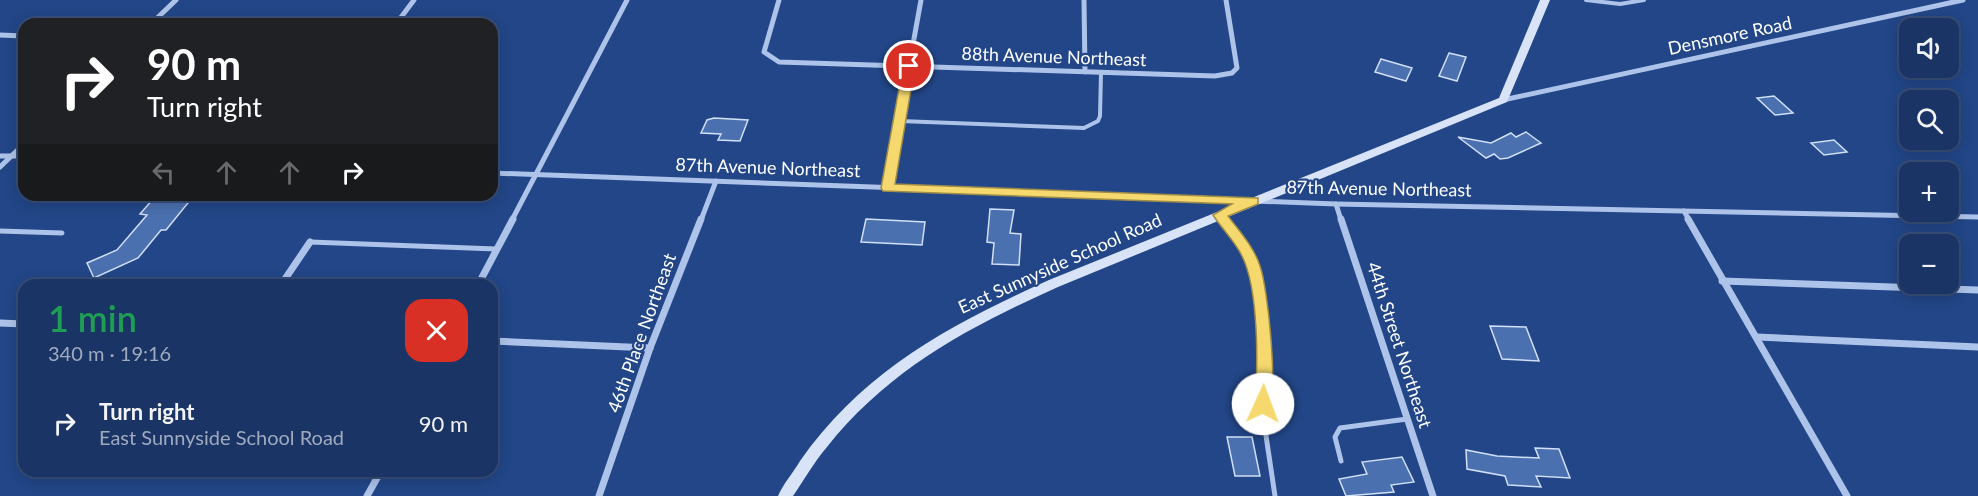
<!DOCTYPE html>
<meta charset="utf-8">
<style>
:root{--surface:#1a3465;--page:#273f6e;--text:#f1f3f6;--muted:#9faabf;--line:#384f79}
body{margin:0;font-family:Lato,sans-serif;background:var(--page);color:var(--text);height:100vh;display:flex;flex-direction:column;font-size:22px;white-space:nowrap}
*{box-sizing:border-box;margin:0}
p{font-size:20px;color:var(--muted)}
.icon{flex:none;width:33px;height:33px;fill:none;stroke:currentColor;stroke-width:2;stroke-linecap:round;stroke-linejoin:round}
.map{position:relative;flex:1;overflow:hidden}
.drawer{position:absolute;left:18px;top:279px;width:480px;height:198px;display:flex;flex-direction:column;background:var(--surface);border-radius:18px;box-shadow:0 3px 15px #0003,0 0 0 2px var(--line)}
.drawer>*{flex:none}
.banner{position:absolute;left:18px;top:18px;width:480px;height:183px;border-radius:18px;box-shadow:0 3px 15px #0003,0 0 0 2px var(--line);background:#202124;color:#fff;overflow:hidden}
.buttons{position:absolute;left:1899px;top:18px;display:grid;gap:12px}
.buttons a{display:grid;place-items:center;width:60px;height:60px;border-radius:12px;background:var(--surface);box-shadow:0 3px 15px #0003,0 0 0 2px var(--line);font-size:30px}
.pin{position:absolute;display:grid;place-items:center;width:51px;height:51px;color:#fff;margin:-26px;border:3px solid #fff;border-radius:50%;box-shadow:0 2px 6px #0007}
.me{position:absolute;width:66px;margin:-33px;rotate:2deg;stroke-linejoin:round;filter:drop-shadow(0 0 4px #0008)}
.turn{display:flex;align-items:center;gap:21px;height:126px;padding:0 30px;font-size:27px}
.turn .icon{width:78px;height:78px;stroke-width:2.5}
.turn b{display:block;font-size:42px;line-height:51px}
.lanes{display:flex;align-items:center;height:57px;padding:0 30px;background:#0003;justify-content:center;gap:30px;direction:ltr}
.lanes .off{opacity:.35}
.round{display:grid;place-items:center;flex:none;width:63px;height:63px;border-radius:18px;background:var(--page)}
.headline{display:flex;align-items:center;justify-content:space-between;height:102px;padding:0 30px}
h1{font-size:36px;font-weight:600;line-height:45px;color:#1e9e55}
ul{padding:0;list-style:none}
li{display:flex;align-items:center;gap:18px;height:84px;padding:0 30px}
li div{flex:1}
li b{display:block;font-size:22px}
li em{font-style:normal}
.map>svg:first-child{display:block}
.building{fill:#4b70af;stroke:#d1dff7;stroke-width:1.5}
.lines{fill:none;stroke-linecap:round;stroke-linejoin:round}
.lane-far1{stroke:#adc3e9;stroke-width:4}
.lane{stroke:#adc3e9;stroke-width:5}
.street-far1{stroke:#adc3e9;stroke-width:5}
.street{stroke:#adc3e9;stroke-width:7}
.secondary{fill:#d8e3f7;fill-rule:evenodd}
.route{fill:#f5d96f;stroke:#9f8d48;stroke-width:1.5}
.labels{text-anchor:middle;stroke-width:4.5;stroke-linejoin:round;paint-order:stroke}
.street-label{font-size:18px;fill:#fff;stroke:#224687}
</style>
<div class="map">
<svg width="1978" height="496" viewBox="0 0 1978 496">
<rect width="100%" height="100%" fill="#224687"/>
<g class="building">
<polygon points="1449,53 1466,57 1457,81 1439,76"/>
<polygon points="1381,59 1412,68 1406,81 1375,72"/>
<polygon points="1774,96 1793,113 1775,115 1757,98"/>
<polygon points="714,118 748,120 740,141 718,140 721,134 701,133 707,120"/>
<polygon points="1526,132 1541,143 1508,158 1500,159 1494,154 1486,158 1458,137 1491,143 1511,133 1516,137"/>
<polygon points="1834,140 1847,152 1824,155 1811,143"/>
<polygon points="154,198 192,198 166,230 161,230 138,258 94,278 87,263 117,250 147,215 140,214"/>
<polygon points="990,209 1014,210 1010,233 1021,234 1019,265 992,264 994,243 987,242"/>
<polygon points="866,219 925,222 922,245 861,242"/>
<polygon points="1490,326 1526,327 1539,361 1502,359"/>
<polygon points="1227,437 1252,437 1260,476 1235,476"/>
<polygon points="1535,448 1559,449 1570,478 1536,476 1541,487 1508,485 1505,476 1467,469 1466,450 1497,456 1539,458"/>
<polygon points="1402,457 1414,482 1391,485 1394,492 1346,496 1339,479 1367,474 1362,462"/>
</g>
<g class="lines">
<g class="lane-far1">
<polyline points="1586,0 1620,4 1644,0"/>
<polyline points="900,121 1084,128 1098,121 1100,116 1101,72"/>
<polyline points="1219,215 1223,220"/>
</g>
<g class="lane">
<polyline points="1222,219 1248,253 1257,279 1261,314 1265,429 1275,496"/>
<polyline points="0,231 62,233"/>
<polyline points="310,242 496,249"/>
<polyline points="1341,461 1335,437 1340,428 1407,419"/>
</g>
<g class="street-far1">
<polyline points="779,0 764,52 779,62 1215,76 1232,73 1237,68 1226,0"/>
<polyline points="1084,0 1085,72"/>
<polyline points="151,24 176,0"/>
<polyline points="396,24 414,0"/>
<polyline points="0,35 24,36"/>
<polyline points="1503,100 1963,0"/>
<polyline points="0,156 24,156"/>
<polyline points="0,167 24,144"/>
<polyline points="492,173 1336,204 1978,217"/>
<polyline points="887,188 921,0"/>
<polyline points="1336,204 1341,220"/>
<polyline points="1684,211 1689,220"/>
<polyline points="512,220 627,0"/>
<polyline points="701,220 716,181"/>
</g>
<g class="street">
<polyline points="1341,219 1433,496"/>
<polyline points="1688,219 1847,496"/>
<polyline points="1722,281 1978,290"/>
<polyline points="281,285 310,242"/>
<polyline points="478,285 513,219"/>
<polyline points="0,323 24,324"/>
<polyline points="1757,337 1978,347"/>
<polyline points="492,341 650,348"/>
<polyline points="367,496 381,471"/>
<polyline points="599,496 650,348 701,219"/>
</g>
<path class="secondary" d="M 1540,0 L 1550,0 L 1507,102 L 1058,287 C 969,327 889,369 827,447 C 814,462 804,480 793,496 L 778,496 C 783,484 793,473 800,461 C 863,371 951,324 1049,280 L 1499,98 Z"/>
</g>
<path class="route" d="M 909,63 L 915,66 L 895,184 L 1258,198 L 1258,204 L 1228,216 C 1240,232 1254,247 1260,266 C 1268,288 1278,389 1269,408 L 1263,410 L 1255,404 C 1258,366 1259,290 1242,256 C 1235,241 1222,229 1213,215 L 1232,204 L 883,191 L 881,188 L 903,66 Z"/>
<g class="labels">
<g class="street-label">
<text transform="translate(1730 36) rotate(-12)" y="6">Densmore Road</text>
<text transform="translate(1054 57) rotate(2)" y="6">88th Avenue Northeast</text>
<text transform="translate(768 168) rotate(2)" y="6">87th Avenue Northeast</text>
<text transform="translate(1379 189) rotate(1)" y="6">87th Avenue Northeast</text>
<text transform="translate(1060 264) rotate(-24)" y="6">East Sunnyside School Road</text>
<text transform="translate(642 333) rotate(-70)" y="6">46th Place Northeast</text>
<text transform="translate(1399 345) rotate(72)" y="6">44th Street Northeast</text>
</g>
</g>
</svg>
<div class="buttons">
<a><svg class="icon" aria-label="sound" viewBox="0 0 24 24"><path d="M4 9h4l5-4v14l-5-4H4zM17 9q2 3 0 6"/></svg></a>
<a><svg class="icon" aria-label="search" viewBox="0 0 24 24"><circle cx="10" cy="10" r="6"/><path d="M15 15l6 6"/></svg></a>
<a>+</a>
<a>−</a>
</div>
<div class="pin" style="left:909px;top:66px;background:#d93025"><svg class="icon" aria-label="arrive" viewBox="0 0 24 24"><path d="M6 21V4h12l-3 4 3 4H6"/></svg></div>
<svg class="me" style="left:1263px;top:404px" viewBox="-20 -20 40 40"><circle r="19" fill="#fff"/><path d="M0-13L10 11 0 6-10 11z" fill="#f5d96f"/></svg>
<div class="banner">
<div class="turn"><svg class="icon" aria-label="right" viewBox="0 0 24 24"><path d="M7 20v-9h11M14 6l5 5-5 5"/></svg><div><b>90 m</b>Turn right</div></div>
<div class="lanes"><svg class="icon off" aria-label="left" viewBox="0 0 24 24"><path d="M17 20v-9H6M10 6l-5 5 5 5"/></svg><svg class="icon off" aria-label="ahead" viewBox="0 0 24 24"><path d="M12 20V5M6 11l6-6 6 6"/></svg><svg class="icon off" aria-label="ahead" viewBox="0 0 24 24"><path d="M12 20V5M6 11l6-6 6 6"/></svg><svg class="icon" aria-label="right" viewBox="0 0 24 24"><path d="M7 20v-9h11M14 6l5 5-5 5"/></svg></div>
</div>
<section class="drawer">
<div class="headline"><div><h1>1 min</h1><p>340 m · 19:16</p></div><a class="round" style="background:#d93025;color:#fff"><svg class="icon" aria-label="close" viewBox="0 0 24 24"><path d="M6 6l12 12M18 6L6 18"/></svg></a></div>
<ul>
<li><svg class="icon" aria-label="right" viewBox="0 0 24 24"><path d="M7 20v-9h11M14 6l5 5-5 5"/></svg><div><b>Turn right</b><p>East Sunnyside School Road</p></div><em>90 m</em></li>
</ul>
</section>
</div>
